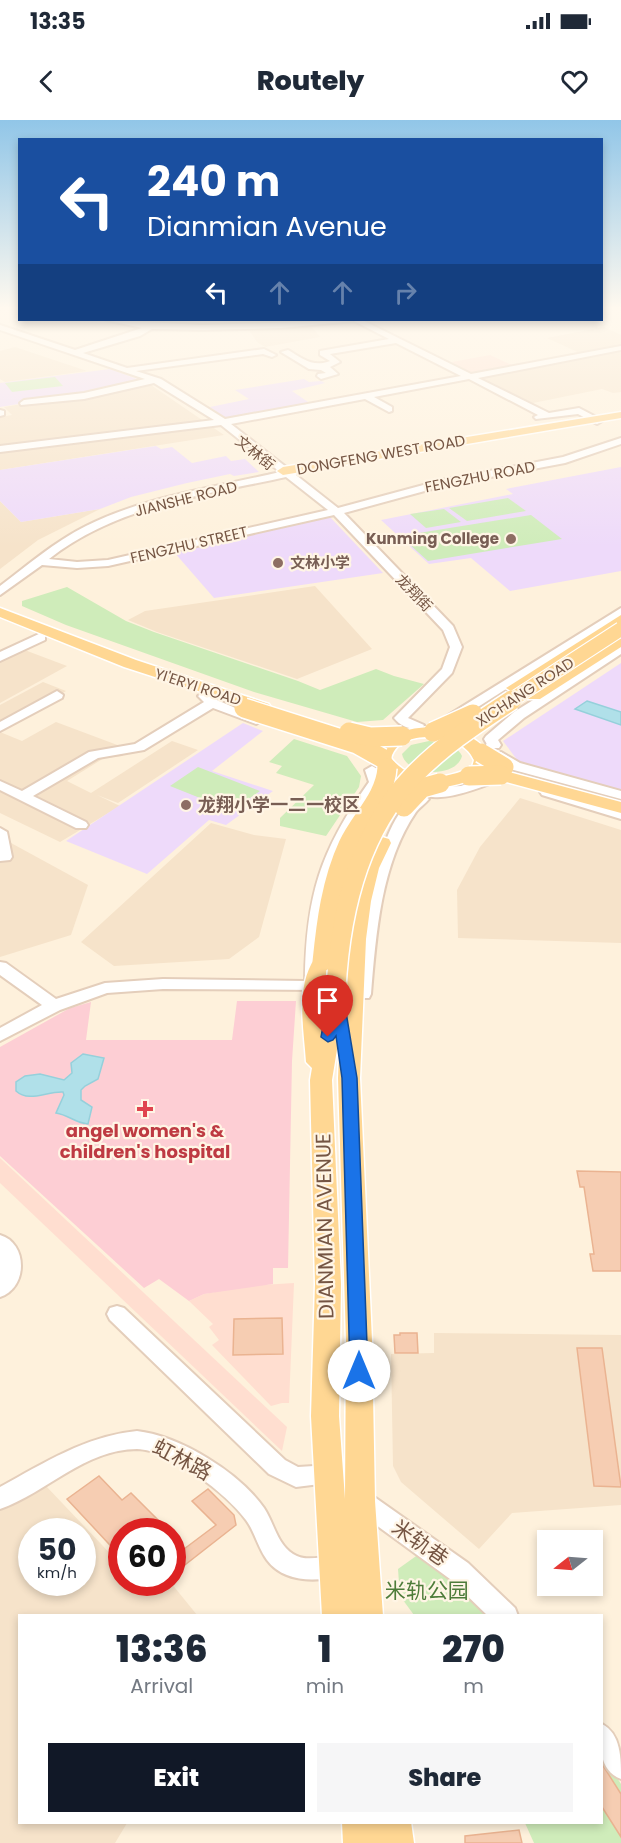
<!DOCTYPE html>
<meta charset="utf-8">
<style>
:root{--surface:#fff;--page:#f6f6f7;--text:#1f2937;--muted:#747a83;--accent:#111827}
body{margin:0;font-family:Poppins,"Noto Sans SC",sans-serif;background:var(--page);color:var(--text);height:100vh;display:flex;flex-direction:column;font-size:22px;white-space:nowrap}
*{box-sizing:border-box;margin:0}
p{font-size:20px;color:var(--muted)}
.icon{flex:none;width:33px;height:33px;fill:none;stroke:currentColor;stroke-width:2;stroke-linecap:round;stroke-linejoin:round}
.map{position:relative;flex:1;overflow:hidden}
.details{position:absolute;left:18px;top:1494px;width:585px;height:210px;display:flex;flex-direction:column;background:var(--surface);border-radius:0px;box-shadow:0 3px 9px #0003}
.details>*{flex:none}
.guide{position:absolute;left:18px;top:18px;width:585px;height:183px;border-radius:0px;box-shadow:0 3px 9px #0003;background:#1a4fa0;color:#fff;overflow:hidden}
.needle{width:39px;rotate:253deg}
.tools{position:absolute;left:537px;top:1410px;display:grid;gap:12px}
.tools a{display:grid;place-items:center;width:66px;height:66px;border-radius:0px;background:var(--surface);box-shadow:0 3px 9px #0003;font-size:30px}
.speed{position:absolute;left:18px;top:1398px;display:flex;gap:12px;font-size:30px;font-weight:700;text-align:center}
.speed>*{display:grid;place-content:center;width:78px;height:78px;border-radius:50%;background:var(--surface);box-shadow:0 3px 9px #0003;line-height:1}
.speed small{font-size:15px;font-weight:400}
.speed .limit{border:9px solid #d22;background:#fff;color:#111}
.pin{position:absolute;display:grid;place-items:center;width:51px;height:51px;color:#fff;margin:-62px -26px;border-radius:50% 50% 50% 0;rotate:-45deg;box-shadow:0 0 6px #0007}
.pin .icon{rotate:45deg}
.me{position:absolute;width:66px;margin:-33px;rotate:0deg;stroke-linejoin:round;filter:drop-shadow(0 0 4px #0008)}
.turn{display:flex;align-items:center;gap:21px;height:126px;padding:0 30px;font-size:27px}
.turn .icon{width:78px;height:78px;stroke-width:2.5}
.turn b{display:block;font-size:42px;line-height:51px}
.lanes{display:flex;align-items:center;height:57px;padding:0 30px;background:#0003;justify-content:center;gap:30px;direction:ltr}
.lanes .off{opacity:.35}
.eta{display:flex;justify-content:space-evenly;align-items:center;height:102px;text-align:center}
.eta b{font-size:36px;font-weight:800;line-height:42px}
.cta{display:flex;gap:12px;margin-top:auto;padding:12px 30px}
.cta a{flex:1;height:69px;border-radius:0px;background:var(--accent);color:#fff;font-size:24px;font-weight:800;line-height:69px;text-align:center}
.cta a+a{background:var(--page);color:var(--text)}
.status{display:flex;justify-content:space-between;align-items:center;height:42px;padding:0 30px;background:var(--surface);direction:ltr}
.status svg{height:16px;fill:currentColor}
header{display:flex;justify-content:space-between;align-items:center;height:78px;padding:0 30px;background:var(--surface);font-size:27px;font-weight:800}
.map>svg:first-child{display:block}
.residential{fill:#f6e3ca;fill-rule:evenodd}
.commercial{fill:#ffded0}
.education{fill:#eedafa}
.medical{fill:#fdced4}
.green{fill:#cfecba}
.water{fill:#b0e0e9;stroke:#95d0db;stroke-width:1.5}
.building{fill:#f6cdb2;stroke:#eab391;stroke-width:1.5}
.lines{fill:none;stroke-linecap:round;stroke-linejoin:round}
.minor-casing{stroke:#e4cebb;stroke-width:4}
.major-casing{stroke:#fff;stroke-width:3}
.minor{fill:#fff;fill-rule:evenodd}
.major{fill:#ffd793;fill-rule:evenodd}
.major-bridge-far2-casing{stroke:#fff;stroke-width:16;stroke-linecap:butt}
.major-bridge-far1-casing{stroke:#fff;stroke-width:22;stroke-linecap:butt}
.major-bridge-casing{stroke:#fff;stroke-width:27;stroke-linecap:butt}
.major-bridge-far2{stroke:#ffd793;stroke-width:14}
.major-bridge-far1{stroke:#ffd793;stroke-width:19}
.major-bridge{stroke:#ffd793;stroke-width:24}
.route{fill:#1a73e8;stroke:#114b97;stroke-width:1.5}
.education-dot{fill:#8d6e63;stroke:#fff5e5;stroke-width:2}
.health-dot{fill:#e0444e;stroke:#fff5e5;stroke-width:2}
.labels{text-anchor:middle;stroke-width:4.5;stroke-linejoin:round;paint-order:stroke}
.far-street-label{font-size:15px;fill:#755543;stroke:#fff5e5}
.far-education-label{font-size:15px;font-weight:bold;fill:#785e54;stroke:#fff5e5;text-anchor:end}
.education-label{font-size:18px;font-weight:bold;fill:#785e54;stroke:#fff5e5;text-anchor:start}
.health-label{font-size:18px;font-weight:bold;fill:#be3a42;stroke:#fff5e5}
.near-street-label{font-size:21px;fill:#755543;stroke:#fff5e5}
.near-park-label{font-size:21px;fill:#4e7c3a;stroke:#fff5e5}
</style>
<div class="status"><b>13:35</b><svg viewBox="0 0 49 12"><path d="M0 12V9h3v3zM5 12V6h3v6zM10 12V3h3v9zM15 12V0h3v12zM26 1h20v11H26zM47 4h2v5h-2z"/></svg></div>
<header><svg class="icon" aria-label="back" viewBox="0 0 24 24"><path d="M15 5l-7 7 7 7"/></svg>Routely<svg class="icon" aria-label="heart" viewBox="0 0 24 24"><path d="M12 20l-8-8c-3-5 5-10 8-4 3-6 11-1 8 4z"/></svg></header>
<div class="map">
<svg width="621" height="1723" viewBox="0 0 621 1723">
<rect width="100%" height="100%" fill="#fef1dc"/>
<g class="residential">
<polygon points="310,205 320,217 265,227 257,222 249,210"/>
<polygon points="604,207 621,215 621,226 582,234 547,218"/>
<polygon points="15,227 87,251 5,262 0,259 0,231"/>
<polygon points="621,230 621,272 613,273 602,269 533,283 477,257"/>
<polygon points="148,263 224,315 0,350 0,297 12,295 4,287"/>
<polygon points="0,381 21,402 100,389 38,420 0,449"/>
<polygon points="315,466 372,529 297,559 157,512 128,500 145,491"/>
<polygon points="22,529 67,546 0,583 0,538"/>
<polygon points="43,562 66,571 0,610 0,585"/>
<polygon points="56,602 120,626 123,636 104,638 67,661 91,673 172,621 198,630 118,683 97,675 120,686 60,722 0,693 0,612 22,621"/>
<polygon points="520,678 621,710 621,823 458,818 457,770 480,727"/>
<polygon points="211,703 254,715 286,719 259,817 229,839 114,846 81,822"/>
<polygon points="0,717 88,765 71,815 0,837"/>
<polygon points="434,1213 621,1215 621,1385 512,1393 479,1429 401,1362 393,1346 391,1234 434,1233"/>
<path d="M 45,1365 L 121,1445 L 122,1462 L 138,1463 L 147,1471 L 161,1463 L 171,1463 L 197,1495 L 20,1496 L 20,1702 L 127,1703 L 115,1723 L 0,1723 L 0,1391 ZM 32,1412 L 82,1412 L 82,1462 L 32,1462 Z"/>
</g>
<g class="commercial">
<polygon points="490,235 514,246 476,253 467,252 452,242"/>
<polygon points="0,1038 287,1307 282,1331 0,1063"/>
<polygon points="294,1163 289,1283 282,1283 271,1286 212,1225 219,1220 209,1207 213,1204 189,1181 204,1174 248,1166"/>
</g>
<g class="education">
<polygon points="110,249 148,263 0,287 0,263"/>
<polygon points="304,259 309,262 321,261 325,263 292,271 311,284 228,299 210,287 249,279 235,270"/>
<polygon points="156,326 161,329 172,327 192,343 226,336 231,341 245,339 259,352 234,356 230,354 187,363 131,377 100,389 21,402 0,381 0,350"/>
<polygon points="621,347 621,451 510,471 471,438 429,444 381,400 513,374 506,369"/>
<polygon points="330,397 383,453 214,478 174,432"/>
<polygon points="621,543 621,670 518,641 503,621"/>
<polygon points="243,603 263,611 212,651 273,671 226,705 209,700 147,754 66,721"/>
</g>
<polygon class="medical" points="237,881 296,881 292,941 288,1148 273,1148 273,1164 204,1174 189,1181 159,1159 144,1168 0,1036 0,927 70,888 91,882 86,920 232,920"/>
<g class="green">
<polygon points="55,257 63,266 12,272 5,263"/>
<polygon points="508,378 526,391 467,401 449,388"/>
<polygon points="444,389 461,402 426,408 410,394"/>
<polygon points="531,395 562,419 428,441 400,416"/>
<polygon points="67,467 126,501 154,512 298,561 320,570 376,549 394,556 424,564 383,600 357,602 254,572 66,505 22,486 22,481"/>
<polygon points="294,619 347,636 361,656 359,667 326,716 280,706 280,698 314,665 276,653 282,646 269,642"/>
<path d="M 429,621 C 442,622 456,624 462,636 C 456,659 406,656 402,634 L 411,625 Z"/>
<polygon points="198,647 260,671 233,690 212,682 217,677 210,682 170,666"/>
<polygon points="419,1434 493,1495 414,1495 400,1476 398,1449"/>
<polygon points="602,1635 621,1664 621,1723 534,1723 525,1703 602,1702"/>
</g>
<g class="water">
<polygon points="587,581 621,592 621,605 575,589"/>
<path d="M 83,934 L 104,938 L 98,959 L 85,966 L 81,970 L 81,980 L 92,987 L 88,1004 C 75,1003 69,995 56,993 L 64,975 L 63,972 C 47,971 29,983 16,971 L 16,962 L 25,956 L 40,954 L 64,960 L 72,953 L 71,943 Z"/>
</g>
<g class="building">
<polygon points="577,1051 621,1052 621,1151 593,1151 590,1134 594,1134 584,1067 580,1067"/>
<polygon points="282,1198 283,1234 233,1235 234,1199"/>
<polygon points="400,1213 417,1213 418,1233 395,1233 394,1215 400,1215"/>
<polygon points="577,1228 602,1228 621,1367 594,1366"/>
<polygon points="99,1356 122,1380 131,1373 161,1403 150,1412 122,1412 122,1438 67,1379"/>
<polygon points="208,1369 234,1395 236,1405 172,1455 172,1438 216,1405 192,1381"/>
<polygon points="602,1644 621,1674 621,1717 602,1687"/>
<polygon points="519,1710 522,1723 465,1723 465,1716"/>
</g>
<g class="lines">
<g class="minor-casing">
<g id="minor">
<polygon points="0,186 5,186 0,189"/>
<path d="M 106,200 L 202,205 L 362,200 L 471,254 L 621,226 L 621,230 L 478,258 L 549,293 L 579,288 L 600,299 L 602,301 L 597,304 L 578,294 L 536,299 L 534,297 L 538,295 L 469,259 L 374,277 L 392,287 L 392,291 L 389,292 L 365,279 L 231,304 L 290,350 L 298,350 L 300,352 L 296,355 L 338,388 L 442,360 L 563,337 L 621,318 L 621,324 L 565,343 L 443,366 L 344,393 L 453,506 L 462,527 L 452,553 L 408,598 L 424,605 L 422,608 C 411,610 401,607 394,598 L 442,549 L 450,527 L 443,510 L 334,395 L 108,446 L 77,448 L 42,445 L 0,475 L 0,466 C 28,445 54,422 86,406 C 146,376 216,367 280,352 L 221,305 L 0,332 L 0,326 L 214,300 L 154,263 L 84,279 L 21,285 L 20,283 L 24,280 L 84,273 L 145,259 L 0,210 L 0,205 L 75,230 L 142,208 ZM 354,201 L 389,219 L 320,231 L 320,235 L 330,241 C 313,248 302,238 288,230 L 281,232 L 309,249 L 321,250 L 326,253 L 318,254 L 317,256 L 321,259 L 338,254 L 330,247 L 340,242 L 330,234 L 396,223 L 461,256 L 225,299 L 161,259 L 136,251 L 263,234 L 272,237 L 276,235 L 264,229 L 127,248 L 83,233 L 140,216 L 152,209 L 202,210 L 281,208 ZM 286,357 L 328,390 L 108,440 L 77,442 L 49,439 C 116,386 205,375 286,357 Z"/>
<polygon points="0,290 4,291 4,295 0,296"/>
<polygon points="621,488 621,496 459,599 449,599 447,596"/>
<polygon points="41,513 45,514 45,520 0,541 0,532"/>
<polygon points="621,525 621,534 524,598 498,620 501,625 499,628 489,628 484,619 486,616 514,592"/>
<polygon points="57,571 63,575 62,578 0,611 0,602"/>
<polygon points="204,572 217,580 263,600 256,604 213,588 144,630 98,638 33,676 86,702 88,705 86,708 76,708 0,670 0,661 22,671 89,632 135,624 204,582 198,576"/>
<polygon points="501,632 520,643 621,671 621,679 510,649 494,636"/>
<path d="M 372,646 L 379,650 L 383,662 C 331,737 321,776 321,866 L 319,870 L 163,869 L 107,873 L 60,890 L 0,921 L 0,908 L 42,885 L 0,855 L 0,842 L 6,843 L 56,879 L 105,863 L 163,859 L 305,861 C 306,776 320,731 369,662 L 365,650 Z"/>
<path d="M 490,655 L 495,656 L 497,659 L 495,662 C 479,668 435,686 421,672 L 428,668 L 461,666 Z"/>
<polygon points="547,668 621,690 621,699 542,675 540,672 542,669"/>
<path d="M 422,675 L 429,679 C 425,684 420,687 416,692 C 381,743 376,814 371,874 L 369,878 L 357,878 L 355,874 C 359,834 376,686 422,675 Z"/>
<polygon points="0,708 7,712 12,737 10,740 0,741"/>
<path d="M 0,1115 C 28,1123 28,1168 0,1177 Z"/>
<polygon points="117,1186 124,1188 285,1340 298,1347 314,1346 322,1349 328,1347 336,1350 468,1443 515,1488 518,1496 488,1496 450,1459 320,1364 296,1367 269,1354 110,1200 107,1194 110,1188"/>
<path d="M 137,1311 C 180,1316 239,1352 264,1388 C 274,1403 277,1424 293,1434 C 308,1444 327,1433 343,1438 L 346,1446 L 343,1454 C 319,1463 284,1463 267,1440 C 258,1428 255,1412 246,1400 C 227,1374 170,1330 137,1329 C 85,1329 46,1373 0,1389 L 0,1367 C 44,1343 86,1316 137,1311 Z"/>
<path d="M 602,1604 C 621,1614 621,1638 621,1659 C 598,1650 600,1625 602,1604 Z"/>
</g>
</g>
<g class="major-casing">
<g id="major">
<polygon points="621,292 621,298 283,355 277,351 283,347"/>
<polygon points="0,488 136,540 269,584 271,587 269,590 257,590 124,547 0,497"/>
<polygon points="621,495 621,506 520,571 514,573 506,568"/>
<polygon points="621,515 621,527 540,579 528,579 526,576"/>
<path d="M 433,607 C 459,611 480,615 492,640 L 485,654 C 446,673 401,677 373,638 C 383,612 408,608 433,607 ZM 433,617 C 450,620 466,623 474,640 L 472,647 C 444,660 412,664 391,638 C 397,619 415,617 433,617 Z"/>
<polygon points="501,650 621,682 621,693 495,659 492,655 495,651"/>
<path d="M 382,717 L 389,719 L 391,723 L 379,748 L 371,781 L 366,819 L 360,958 L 372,1221 L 375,1381 L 383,1496 L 322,1496 L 311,1296 L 315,1164 L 310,960 L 312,948 L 306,942 C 304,909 295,867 315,838 L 322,836 L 329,838 L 332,842 L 324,866 L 324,880 L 329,869 L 336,867 L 343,869 C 346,819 346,762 375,719 ZM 340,911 L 338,958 L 346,1221 L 345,1379 L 339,1296 L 341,1164 L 332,960 Z"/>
<polygon points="342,1702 411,1702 414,1723 343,1723"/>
</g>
</g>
<use href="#minor" class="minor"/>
<use href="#major" class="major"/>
<g class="major-bridge-far2-casing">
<polyline id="major-bridge-far2" points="510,581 621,509"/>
</g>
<g class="major-bridge-far1-casing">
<g id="major-bridge-far1">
<polyline points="244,588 357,624 382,638"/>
<polyline points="349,612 370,617 402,616"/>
<polyline points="433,612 473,594"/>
<polyline points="481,633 504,647"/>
<polyline points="469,656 501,655"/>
<polyline points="404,687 422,668 440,663"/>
<path d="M 322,842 C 326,802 331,762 348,725 C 360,699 385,678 387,648"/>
<path d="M 336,869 C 340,795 358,714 411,658 C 440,627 477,603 512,580"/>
</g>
</g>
<g class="major-bridge-casing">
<polyline id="major-bridge" points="336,874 336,868"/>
</g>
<use href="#major-bridge-far2" class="major-bridge-far2"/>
<use href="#major-bridge-far1" class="major-bridge-far1"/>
<use href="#major-bridge" class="major-bridge"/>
</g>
<linearGradient id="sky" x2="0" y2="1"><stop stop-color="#91c6e8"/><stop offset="0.44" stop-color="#fff9ef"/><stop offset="1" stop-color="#fff9ef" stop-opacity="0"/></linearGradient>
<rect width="621" height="427" fill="url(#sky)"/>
<polygon class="route" points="336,870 343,874 357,958 368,1251 366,1256 359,1258 353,1256 350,1251 342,958 336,916 333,920 328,922 321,917 329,874"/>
<g class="education-dot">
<circle cx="511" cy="419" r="6"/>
<circle cx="278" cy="443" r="6"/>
<circle cx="186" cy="685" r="6"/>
</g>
<path class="health-dot" d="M142 980h6v6h6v6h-6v6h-6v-6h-6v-6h6z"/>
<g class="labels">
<g class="far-street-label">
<text transform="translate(255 333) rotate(39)" y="5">文林街</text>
<text transform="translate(381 335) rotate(-10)" y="5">DONGFENG WEST ROAD</text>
<text transform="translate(480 357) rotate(-11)" y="5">FENGZHU ROAD</text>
<text transform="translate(186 379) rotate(-14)" y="5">JIANSHE ROAD</text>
<text transform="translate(189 425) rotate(-13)" y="5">FENGZHU STREET</text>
<text transform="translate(414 473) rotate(46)" y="5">龙翔街</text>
<text transform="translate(198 567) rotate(18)" y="5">YI'ERYI ROAD</text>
<text transform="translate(525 572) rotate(-33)" y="5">XICHANG ROAD</text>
</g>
<g class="far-education-label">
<text x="499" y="424">Kunming College</text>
<text x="290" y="448" text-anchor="start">文林小学</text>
</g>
<g class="education-label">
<text x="198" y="691">龙翔小学一二一校区</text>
</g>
<g class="health-label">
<text x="145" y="1017">angel women's &amp;<tspan x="145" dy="21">children's hospital</tspan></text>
</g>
<g class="near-street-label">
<text transform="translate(325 1106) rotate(-91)" y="7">DIANMIAN AVENUE</text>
<text transform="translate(182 1340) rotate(28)" y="7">虹林路</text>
<text transform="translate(420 1423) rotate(35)" y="7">米轨巷</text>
</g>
<g class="near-park-label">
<text x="427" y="1478">米轨公园</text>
</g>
</g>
</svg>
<div class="tools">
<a><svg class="needle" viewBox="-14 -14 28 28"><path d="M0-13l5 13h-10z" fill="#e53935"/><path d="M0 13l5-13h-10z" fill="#747a83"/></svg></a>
</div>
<div class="speed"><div>50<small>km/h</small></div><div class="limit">60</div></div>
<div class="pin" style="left:328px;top:917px;background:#d93025"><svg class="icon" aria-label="arrive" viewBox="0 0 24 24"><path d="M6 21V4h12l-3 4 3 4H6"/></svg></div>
<svg class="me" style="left:359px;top:1251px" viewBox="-20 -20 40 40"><circle r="19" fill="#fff"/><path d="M0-13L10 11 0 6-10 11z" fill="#1a73e8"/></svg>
<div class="guide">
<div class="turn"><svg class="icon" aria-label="left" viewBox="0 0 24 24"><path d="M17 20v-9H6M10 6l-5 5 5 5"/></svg><div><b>240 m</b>Dianmian Avenue</div></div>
<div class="lanes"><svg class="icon" aria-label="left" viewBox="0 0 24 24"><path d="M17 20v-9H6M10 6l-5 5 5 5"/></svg><svg class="icon off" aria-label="ahead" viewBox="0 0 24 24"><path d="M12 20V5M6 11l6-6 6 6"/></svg><svg class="icon off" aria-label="ahead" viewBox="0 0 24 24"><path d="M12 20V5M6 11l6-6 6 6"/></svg><svg class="icon off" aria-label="right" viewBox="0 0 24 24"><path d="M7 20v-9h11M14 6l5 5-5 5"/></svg></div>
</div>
<section class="details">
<div class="eta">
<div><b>13:36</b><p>Arrival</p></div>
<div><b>1</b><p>min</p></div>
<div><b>270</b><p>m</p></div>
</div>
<div class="cta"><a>Exit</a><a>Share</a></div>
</section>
</div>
